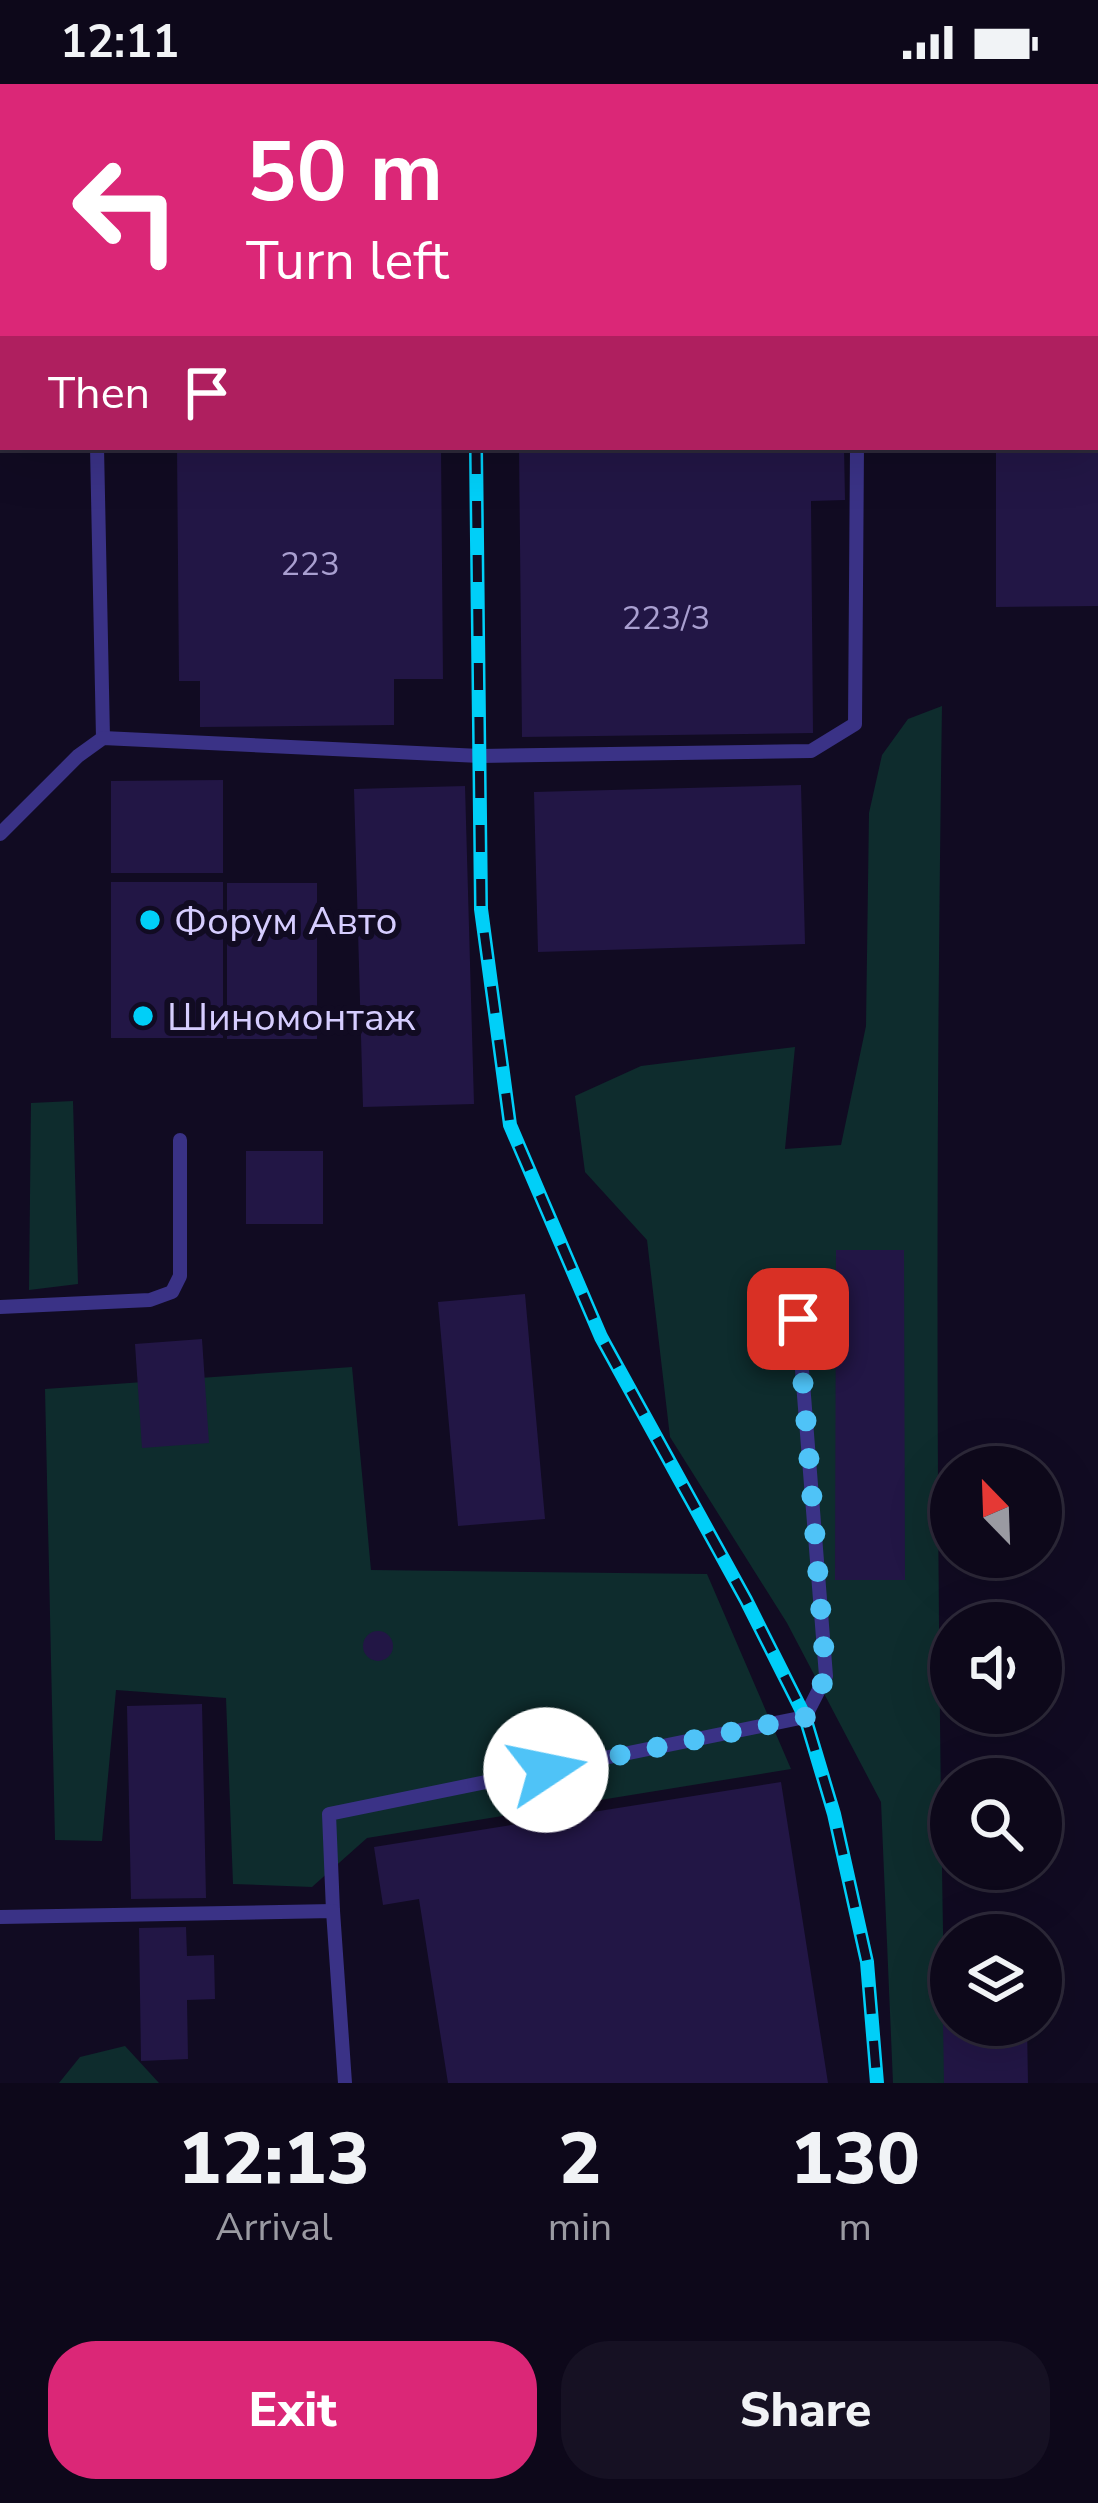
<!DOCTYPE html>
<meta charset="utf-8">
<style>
:root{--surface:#0d081a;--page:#161123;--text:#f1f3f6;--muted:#9a9aa2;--line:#2d2939;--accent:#db2777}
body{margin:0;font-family:"Nunito Sans",sans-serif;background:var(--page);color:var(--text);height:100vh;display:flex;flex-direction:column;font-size:45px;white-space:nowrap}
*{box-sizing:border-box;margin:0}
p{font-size:39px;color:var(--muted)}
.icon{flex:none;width:66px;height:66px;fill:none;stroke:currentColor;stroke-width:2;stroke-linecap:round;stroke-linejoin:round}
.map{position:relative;height:1999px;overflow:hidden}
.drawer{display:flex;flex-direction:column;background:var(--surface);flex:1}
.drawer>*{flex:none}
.hud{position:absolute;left:0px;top:0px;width:1098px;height:366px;box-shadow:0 12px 48px #0002,0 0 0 3px var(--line);background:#db2777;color:#fff;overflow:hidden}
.needle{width:78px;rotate:337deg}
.fabs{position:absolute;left:930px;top:1362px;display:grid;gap:24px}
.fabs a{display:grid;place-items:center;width:132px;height:132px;border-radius:50%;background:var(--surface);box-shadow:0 12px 48px #0002,0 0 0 3px var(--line);font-size:60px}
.pin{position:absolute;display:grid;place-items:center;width:102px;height:102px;color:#fff;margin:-51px;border-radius:24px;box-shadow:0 6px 18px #0006}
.me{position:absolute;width:132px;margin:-66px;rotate:79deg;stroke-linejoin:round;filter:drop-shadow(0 0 9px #0008)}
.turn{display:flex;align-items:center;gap:42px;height:252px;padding:0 48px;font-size:54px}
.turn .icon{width:156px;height:156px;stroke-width:2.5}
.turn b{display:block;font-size:84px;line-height:102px}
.then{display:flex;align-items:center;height:114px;padding:0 48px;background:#0003;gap:24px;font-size:45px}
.eta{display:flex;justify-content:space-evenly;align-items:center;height:204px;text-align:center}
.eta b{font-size:72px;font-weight:800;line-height:84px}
.primary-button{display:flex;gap:24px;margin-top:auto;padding:24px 48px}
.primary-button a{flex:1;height:138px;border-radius:48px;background:var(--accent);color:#fff;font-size:48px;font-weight:800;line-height:138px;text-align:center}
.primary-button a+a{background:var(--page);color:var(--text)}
.status{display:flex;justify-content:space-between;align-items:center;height:84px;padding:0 60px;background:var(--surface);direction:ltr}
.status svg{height:33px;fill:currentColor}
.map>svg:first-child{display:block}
.green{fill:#0e2c2d}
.building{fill:#221645}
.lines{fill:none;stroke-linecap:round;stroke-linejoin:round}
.service{stroke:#3a3286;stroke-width:14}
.rail-casing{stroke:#00cff8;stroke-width:14}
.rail{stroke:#110b22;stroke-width:9;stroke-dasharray:27;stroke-linecap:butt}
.route{stroke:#4fc3f7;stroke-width:21;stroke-dasharray:0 37.8}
.poi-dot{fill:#00cff8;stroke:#110b22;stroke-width:4.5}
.labels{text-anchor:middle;stroke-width:12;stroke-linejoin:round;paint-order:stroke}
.number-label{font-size:33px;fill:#a99fd0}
.poi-label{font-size:39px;fill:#d6cdff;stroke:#110b22;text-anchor:start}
</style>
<div class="status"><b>12:11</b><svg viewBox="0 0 49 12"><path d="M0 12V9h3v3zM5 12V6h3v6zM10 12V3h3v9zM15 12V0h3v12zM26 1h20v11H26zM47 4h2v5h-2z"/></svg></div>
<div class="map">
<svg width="1098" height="1999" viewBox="0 0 1098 1999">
<rect width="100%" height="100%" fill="#110b22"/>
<g class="green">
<path d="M 942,622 C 935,1081 936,1540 946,1999 L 893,1999 L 881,1718 L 787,1539 L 670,1353 L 647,1156 L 585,1088 L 575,1012 L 641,982 L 795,963 L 785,1065 L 841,1061 L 866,942 L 869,729 L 882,671 L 908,635 Z"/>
<polygon points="73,1017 78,1200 29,1206 31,1019"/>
<polygon points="352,1283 371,1486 707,1490 791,1685 367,1754 312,1803 233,1800 226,1614 116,1606 102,1757 55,1756 45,1305"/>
<polygon points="125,1962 159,1999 59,1999 80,1973"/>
</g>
<g class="building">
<polygon points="177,363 441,363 443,595 394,595 394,641 200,643 200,597 179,597"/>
<polygon points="519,363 844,363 845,416 811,417 813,649 522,653"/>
<polygon points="996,363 1098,363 1098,522 996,523"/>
<polygon points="223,696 223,789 111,789 111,697"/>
<polygon points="801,701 805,860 538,868 534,708"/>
<polygon points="465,702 474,1020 363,1023 354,705"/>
<rect x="111" y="798" width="112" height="156"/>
<rect x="227" y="799" width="90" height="156"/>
<rect x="246" y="1067" width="77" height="73"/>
<polygon points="836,1166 904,1166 905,1496 835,1496"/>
<polygon points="525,1210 545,1435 458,1442 438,1218"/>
<polygon points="202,1255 209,1359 142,1364 135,1260"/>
<circle cx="378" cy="1562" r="15"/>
<polygon points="202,1620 206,1814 131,1815 127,1622"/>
<polygon points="781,1698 828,1999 448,1999 419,1815 383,1821 374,1763"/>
<polygon points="186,1843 187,1872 214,1871 215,1915 187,1916 188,1975 141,1977 139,1844"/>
<polygon points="942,1874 951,1874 951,1941 1027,1941 1028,1999 944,1999"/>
</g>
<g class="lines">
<g class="service">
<polyline points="91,0 91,3"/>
<polyline points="859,3 859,0"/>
<polyline points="97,363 103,654"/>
<polyline points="0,750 78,672 103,654 480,672 811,667 855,640 857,363"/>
<polyline points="0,1223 150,1216 172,1208 180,1192 180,1056"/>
<polyline points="333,1827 329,1730 805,1633 826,1592 798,1235"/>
<polyline points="0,1833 333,1827 345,1999"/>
</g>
<g class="rail-casing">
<polyline id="rail" points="476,363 481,825 510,1041 601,1253 746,1516 805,1633 834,1730 867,1878 877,1999"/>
</g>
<use href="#rail" class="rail"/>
</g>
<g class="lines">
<polyline class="route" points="546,1686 806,1633 826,1592 798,1235"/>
</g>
<g class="poi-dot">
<circle cx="150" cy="836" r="12"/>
<circle cx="143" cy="932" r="12"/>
</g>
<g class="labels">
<g class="number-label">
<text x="310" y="491">223</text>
<text x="666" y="545">223/3</text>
</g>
<g class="poi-label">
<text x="174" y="850">Форум Авто</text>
<text x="167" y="946">Шиномонтаж</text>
</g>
</g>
</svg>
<div class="fabs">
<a><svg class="needle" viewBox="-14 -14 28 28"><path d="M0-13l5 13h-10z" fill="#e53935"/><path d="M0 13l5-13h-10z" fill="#9a9aa2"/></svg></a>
<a><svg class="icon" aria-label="sound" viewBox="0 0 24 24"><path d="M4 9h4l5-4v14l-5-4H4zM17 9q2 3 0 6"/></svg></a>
<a><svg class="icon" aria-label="search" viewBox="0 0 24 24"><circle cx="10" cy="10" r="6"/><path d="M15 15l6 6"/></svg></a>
<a><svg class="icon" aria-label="layers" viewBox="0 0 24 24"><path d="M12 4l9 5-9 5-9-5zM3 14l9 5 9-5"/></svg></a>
</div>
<div class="pin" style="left:798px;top:1235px;background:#d93025"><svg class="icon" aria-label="arrive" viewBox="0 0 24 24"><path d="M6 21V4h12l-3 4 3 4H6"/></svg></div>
<svg class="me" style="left:546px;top:1686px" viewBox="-20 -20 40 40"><circle r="19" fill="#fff"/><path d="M0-13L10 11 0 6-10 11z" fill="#4fc3f7"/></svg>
<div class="hud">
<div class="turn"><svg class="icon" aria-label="left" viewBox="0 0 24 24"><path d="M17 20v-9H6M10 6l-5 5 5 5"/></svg><div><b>50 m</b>Turn left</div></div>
<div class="then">Then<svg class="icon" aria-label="arrive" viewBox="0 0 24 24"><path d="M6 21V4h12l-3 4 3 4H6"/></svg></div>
</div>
</div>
<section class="drawer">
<div class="eta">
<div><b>12:13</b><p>Arrival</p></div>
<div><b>2</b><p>min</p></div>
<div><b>130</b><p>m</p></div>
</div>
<div class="primary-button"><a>Exit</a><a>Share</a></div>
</section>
